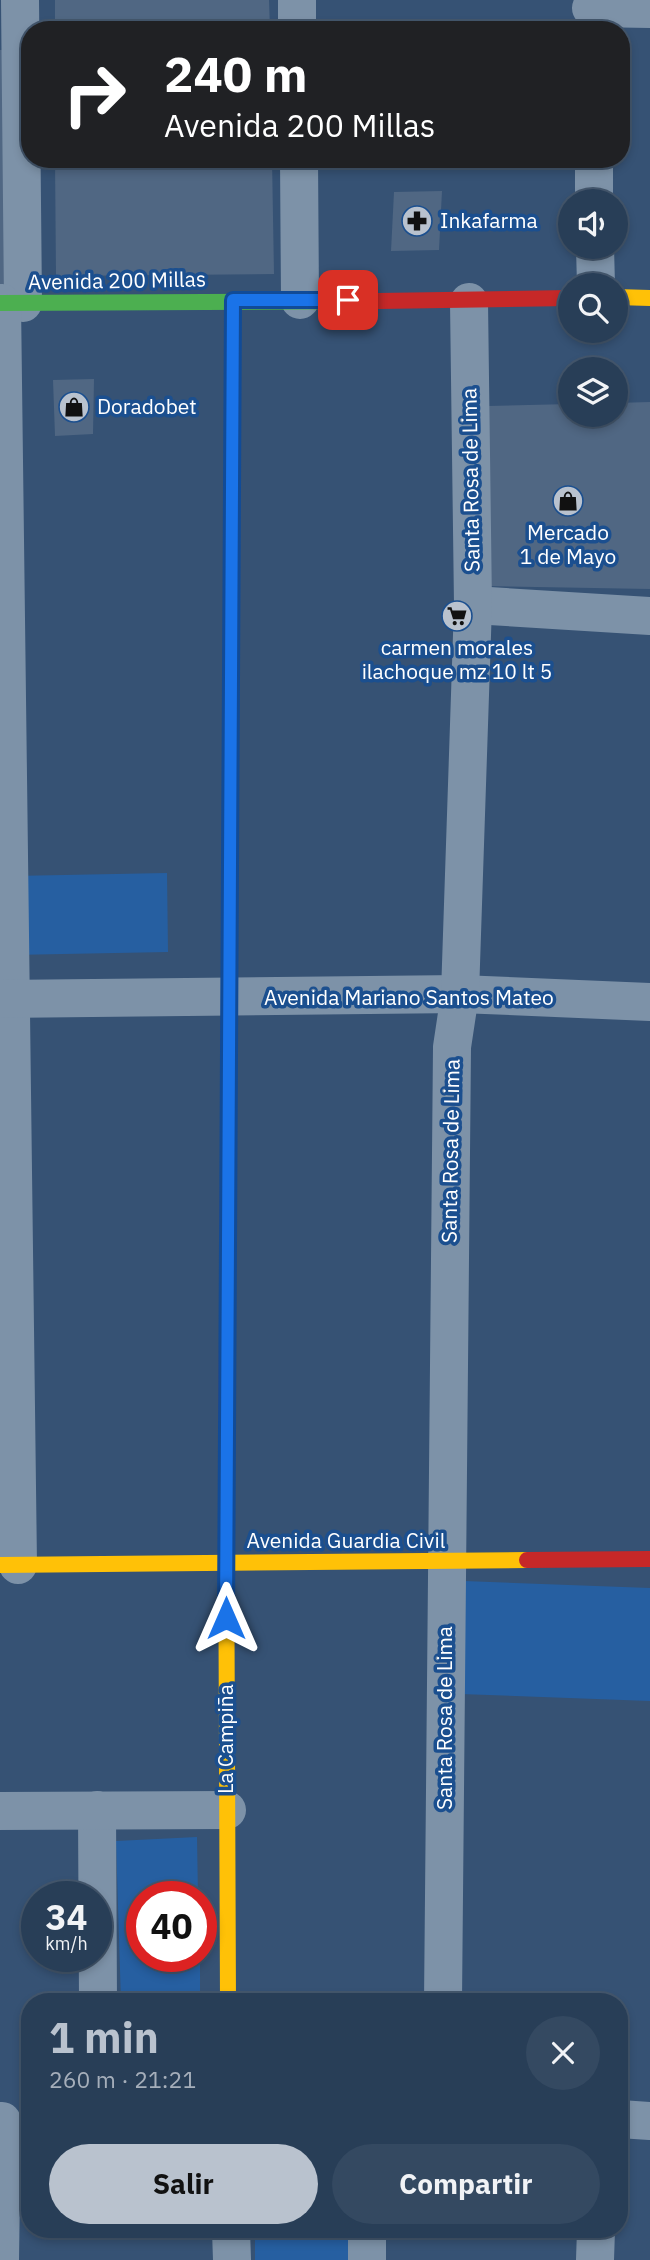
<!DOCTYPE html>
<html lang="es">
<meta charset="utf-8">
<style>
:root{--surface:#283e57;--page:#344961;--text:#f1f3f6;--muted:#a5aeba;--line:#44576d;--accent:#b9c2ce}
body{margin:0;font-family:"IBM Plex Sans",sans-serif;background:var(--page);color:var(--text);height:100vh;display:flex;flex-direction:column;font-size:26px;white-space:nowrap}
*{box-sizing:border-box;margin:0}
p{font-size:23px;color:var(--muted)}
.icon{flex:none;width:38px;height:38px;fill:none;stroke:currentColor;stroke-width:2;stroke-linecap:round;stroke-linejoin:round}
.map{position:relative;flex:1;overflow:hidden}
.sheet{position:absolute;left:21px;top:1993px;width:607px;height:245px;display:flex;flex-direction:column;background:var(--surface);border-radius:28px;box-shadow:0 4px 10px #0003,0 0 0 2px var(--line)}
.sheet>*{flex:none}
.banner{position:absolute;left:21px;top:21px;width:609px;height:147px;border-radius:28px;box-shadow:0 4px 10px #0003,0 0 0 2px var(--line);background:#202124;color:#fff;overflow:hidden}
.tools{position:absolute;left:558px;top:189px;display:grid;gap:14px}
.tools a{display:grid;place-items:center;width:70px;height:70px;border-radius:50%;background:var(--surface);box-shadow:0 4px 10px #0003,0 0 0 2px var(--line);font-size:35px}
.speed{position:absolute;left:21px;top:1881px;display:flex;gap:14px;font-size:35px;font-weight:700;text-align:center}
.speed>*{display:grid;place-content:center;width:91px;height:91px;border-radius:50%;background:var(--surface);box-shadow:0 4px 10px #0003,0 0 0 2px var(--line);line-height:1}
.speed small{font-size:18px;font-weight:400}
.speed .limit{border:10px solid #d22;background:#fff;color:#111}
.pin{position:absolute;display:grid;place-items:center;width:60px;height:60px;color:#fff;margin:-30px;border-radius:14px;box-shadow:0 4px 10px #0006}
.me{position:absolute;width:77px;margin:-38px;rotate:0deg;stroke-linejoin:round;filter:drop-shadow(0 0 5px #0008)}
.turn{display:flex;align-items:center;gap:24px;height:147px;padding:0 28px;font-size:32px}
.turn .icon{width:91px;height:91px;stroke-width:2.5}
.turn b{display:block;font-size:49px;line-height:60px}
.round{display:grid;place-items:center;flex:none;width:74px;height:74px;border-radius:37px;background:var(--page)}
.headline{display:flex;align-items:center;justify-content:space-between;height:119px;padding:0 28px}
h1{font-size:42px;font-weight:700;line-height:52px;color:var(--accent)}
.action{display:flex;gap:14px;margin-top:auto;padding:14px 28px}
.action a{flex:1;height:80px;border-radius:42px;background:var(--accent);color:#111;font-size:28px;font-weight:700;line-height:80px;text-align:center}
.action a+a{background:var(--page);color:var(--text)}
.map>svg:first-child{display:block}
.green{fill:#265fa1}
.building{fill:#506783}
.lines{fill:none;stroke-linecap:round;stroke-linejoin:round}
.street{stroke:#7d92a8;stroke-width:38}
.fast{stroke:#4caf50;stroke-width:16}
.slow{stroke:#ffc107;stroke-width:16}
.jam{stroke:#c62828;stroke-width:16}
.route-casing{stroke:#114b97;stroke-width:18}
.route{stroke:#1a73e8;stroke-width:12}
.labels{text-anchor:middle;stroke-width:7;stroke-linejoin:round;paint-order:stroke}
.poi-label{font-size:21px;fill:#fff;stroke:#1b4f8f;text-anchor:start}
.street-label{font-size:21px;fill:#fff;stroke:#1b4f8f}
</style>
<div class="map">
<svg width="650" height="2260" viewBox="0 0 650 2260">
<rect width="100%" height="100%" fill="#365274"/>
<g class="green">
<polygon points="167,873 168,952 11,955 12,876"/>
<polygon points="464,1581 650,1588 650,1701 460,1694"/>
<polygon points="197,1837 198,1897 142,1897 142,1956 200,1957 200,2002 121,2002 116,1841"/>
<rect x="255" y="2230" width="96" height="30"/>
</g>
<g class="building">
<polygon points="55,0 269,0 270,30 55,30"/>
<polygon points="0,50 4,50 7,284 0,284"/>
<polygon points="55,159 272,159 274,274 56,276"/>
<polygon points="442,191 439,250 391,251 394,192"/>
<polygon points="94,379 93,434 55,436 53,380"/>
<polygon points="650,402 650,589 485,586 488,406 570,404 570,415 616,415 616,403"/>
</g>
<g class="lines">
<g class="street">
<polyline points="20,0 23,303"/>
<polyline points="297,0 297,30"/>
<polyline points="591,8 650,9"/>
<polyline points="299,159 300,300"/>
<polyline points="594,159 594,201"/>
<polyline points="595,247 596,285"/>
<polyline points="2,303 18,1565"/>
<polyline points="473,605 650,616"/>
<polyline points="0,999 460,994 650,1002"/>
<polyline points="97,1810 98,2002"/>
<polyline points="0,1811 227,1810"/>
<polyline points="443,2002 452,1047 460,994 473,605 469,302"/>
<polyline points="620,2119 650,2121"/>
<polyline points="231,2230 232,2260"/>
<polyline points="0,2260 2,2121"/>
<polyline points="367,2260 367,2230"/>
<polyline points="595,2260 596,2230"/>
</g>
<g class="fast">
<polyline points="0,303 378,301"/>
<polyline points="231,718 232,438"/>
</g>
<g class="slow">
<polyline points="616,297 650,298"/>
<polyline points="229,1013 231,718"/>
<polyline points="226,1506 228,2002"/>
<polyline points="0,1565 527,1560"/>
</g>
<g class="jam">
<polyline points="378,301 570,298"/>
<polyline points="232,438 233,300"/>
<polyline points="226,1506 229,1013"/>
<polyline points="527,1560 650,1559"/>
</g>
</g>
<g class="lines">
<g class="route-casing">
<polyline id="route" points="226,1618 233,300 348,300"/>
</g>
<use href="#route" class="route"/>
</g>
<defs>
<g id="pharmacy-disc" transform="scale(1.575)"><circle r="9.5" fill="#b9c2ce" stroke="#1b4f8f"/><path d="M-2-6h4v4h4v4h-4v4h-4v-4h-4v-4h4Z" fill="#111"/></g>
<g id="shop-disc" transform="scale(1.575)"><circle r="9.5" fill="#b9c2ce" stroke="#1b4f8f"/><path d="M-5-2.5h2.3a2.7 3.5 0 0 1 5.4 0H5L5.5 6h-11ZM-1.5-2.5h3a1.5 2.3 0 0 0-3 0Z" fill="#111"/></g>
<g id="supermarket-disc" transform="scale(1.575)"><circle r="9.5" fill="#b9c2ce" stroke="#1b4f8f"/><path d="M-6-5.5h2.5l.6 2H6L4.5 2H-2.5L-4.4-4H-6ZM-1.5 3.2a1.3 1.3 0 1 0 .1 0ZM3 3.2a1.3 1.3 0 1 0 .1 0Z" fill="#111"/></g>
</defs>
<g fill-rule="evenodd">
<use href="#pharmacy-disc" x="417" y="221"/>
<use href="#shop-disc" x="74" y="407"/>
<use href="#shop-disc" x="568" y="501"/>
<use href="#supermarket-disc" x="457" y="616"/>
</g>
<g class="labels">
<g class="poi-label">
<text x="440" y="228">Inkafarma</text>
<text x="97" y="414">Doradobet</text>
<text x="568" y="540" text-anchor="middle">Mercado<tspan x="568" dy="24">1 de Mayo</tspan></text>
<text x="457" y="655" text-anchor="middle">carmen morales<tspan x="457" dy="24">ilachoque mz 10 lt 5</tspan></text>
</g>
<g class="street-label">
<text transform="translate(117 281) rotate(-1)" y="7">Avenida 200 Millas</text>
<text transform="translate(471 480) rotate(-91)" y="7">Santa Rosa de Lima</text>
<text x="409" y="1005">Avenida Mariano Santos Mateo</text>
<text transform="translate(451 1151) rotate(-89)" y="7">Santa Rosa de Lima</text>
<text x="346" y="1548">Avenida Guardia Civil</text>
<text transform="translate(445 1718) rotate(-90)" y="7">Santa Rosa de Lima</text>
<text transform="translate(226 1739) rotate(-90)" y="7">La Campiña</text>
</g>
</g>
</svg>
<div class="tools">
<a><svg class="icon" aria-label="sound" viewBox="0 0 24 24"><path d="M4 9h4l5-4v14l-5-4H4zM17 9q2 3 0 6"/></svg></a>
<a><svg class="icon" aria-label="search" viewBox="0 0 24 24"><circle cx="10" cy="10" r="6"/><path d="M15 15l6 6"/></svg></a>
<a><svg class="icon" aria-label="layers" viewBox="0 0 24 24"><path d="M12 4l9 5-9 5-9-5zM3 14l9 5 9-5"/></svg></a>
</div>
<div class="speed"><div>34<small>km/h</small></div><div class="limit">40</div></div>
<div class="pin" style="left:348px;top:300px;background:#d93025"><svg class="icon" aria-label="arrive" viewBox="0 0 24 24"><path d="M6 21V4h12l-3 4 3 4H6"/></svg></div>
<svg class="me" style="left:226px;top:1618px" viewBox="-20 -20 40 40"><path d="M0-17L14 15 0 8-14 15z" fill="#1a73e8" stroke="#fff" stroke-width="4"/></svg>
<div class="banner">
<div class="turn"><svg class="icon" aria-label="right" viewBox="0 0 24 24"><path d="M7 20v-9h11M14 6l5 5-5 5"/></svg><div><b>240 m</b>Avenida 200 Millas</div></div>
</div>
<section class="sheet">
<div class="headline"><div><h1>1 min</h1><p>260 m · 21:21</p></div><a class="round"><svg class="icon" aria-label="close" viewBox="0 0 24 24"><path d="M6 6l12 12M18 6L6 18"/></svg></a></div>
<div class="action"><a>Salir</a><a>Compartir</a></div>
</section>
</div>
